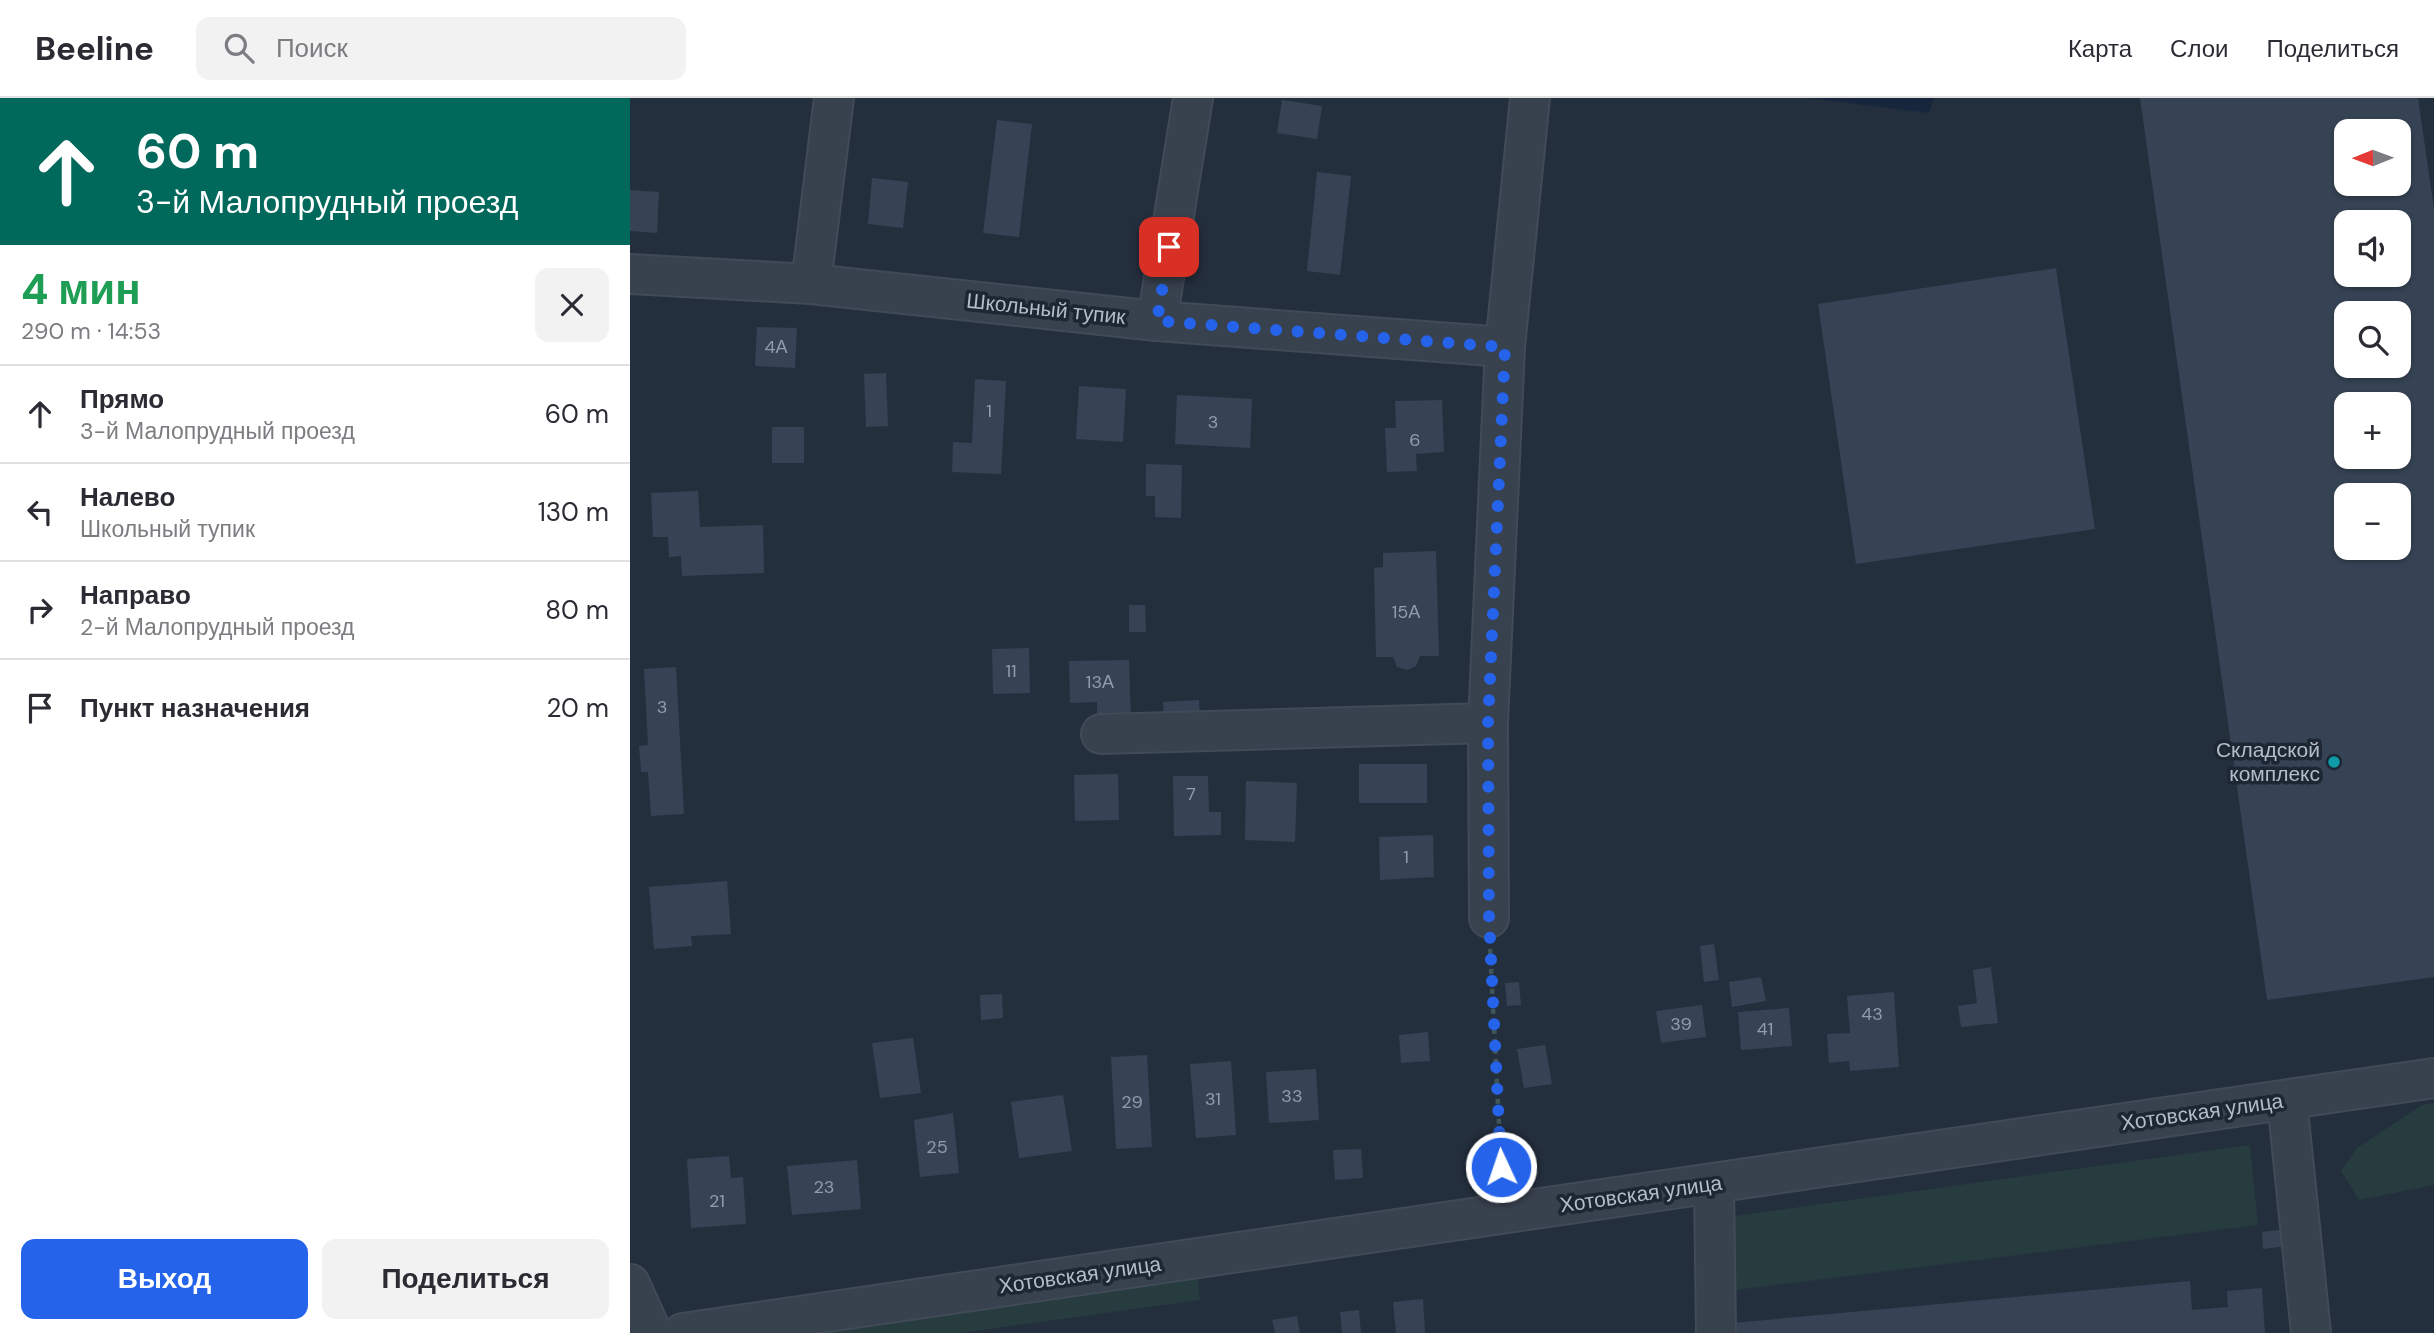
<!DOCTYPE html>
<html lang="ru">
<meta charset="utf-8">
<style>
:root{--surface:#fff;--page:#f2f2f3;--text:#2b2b33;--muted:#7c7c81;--line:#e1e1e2;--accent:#2563eb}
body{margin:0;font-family:"DM Sans",sans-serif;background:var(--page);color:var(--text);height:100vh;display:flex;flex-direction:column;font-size:26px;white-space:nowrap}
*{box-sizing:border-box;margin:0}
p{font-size:23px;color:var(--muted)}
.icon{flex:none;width:38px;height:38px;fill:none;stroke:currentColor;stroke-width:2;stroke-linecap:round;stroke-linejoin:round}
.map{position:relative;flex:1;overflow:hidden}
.drawer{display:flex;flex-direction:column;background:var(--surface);width:630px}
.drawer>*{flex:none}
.guide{background:#00695c;color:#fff;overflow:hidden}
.needle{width:46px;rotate:269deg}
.tools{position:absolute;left:1704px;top:21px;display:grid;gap:14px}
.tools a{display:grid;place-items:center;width:77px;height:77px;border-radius:14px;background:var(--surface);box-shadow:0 2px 5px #0004;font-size:35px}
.pin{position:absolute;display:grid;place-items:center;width:60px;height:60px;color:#fff;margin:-30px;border-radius:14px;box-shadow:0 4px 10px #0006}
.me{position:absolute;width:77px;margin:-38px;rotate:357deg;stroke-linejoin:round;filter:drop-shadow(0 0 5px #0008)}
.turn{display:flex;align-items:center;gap:24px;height:147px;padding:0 21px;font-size:32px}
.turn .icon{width:91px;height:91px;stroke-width:2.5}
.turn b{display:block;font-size:49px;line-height:60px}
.round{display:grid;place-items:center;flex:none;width:74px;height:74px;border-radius:14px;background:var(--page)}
.summary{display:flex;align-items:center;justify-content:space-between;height:119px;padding:0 21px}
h1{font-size:42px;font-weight:800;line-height:52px;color:#1e9e55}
.primary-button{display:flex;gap:14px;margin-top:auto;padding:14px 21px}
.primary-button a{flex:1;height:80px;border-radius:14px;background:var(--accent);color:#fff;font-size:28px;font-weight:800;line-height:80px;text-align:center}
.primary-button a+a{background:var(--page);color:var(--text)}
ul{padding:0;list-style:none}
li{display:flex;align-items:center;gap:21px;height:98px;padding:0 21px;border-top:2px solid var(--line)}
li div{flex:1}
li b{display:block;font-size:26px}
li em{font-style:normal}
header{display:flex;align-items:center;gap:42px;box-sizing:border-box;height:98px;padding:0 35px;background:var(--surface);border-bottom:2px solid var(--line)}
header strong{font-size:33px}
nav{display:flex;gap:38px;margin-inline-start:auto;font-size:24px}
.search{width:490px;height:63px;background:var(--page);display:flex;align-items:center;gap:18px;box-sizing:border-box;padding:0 24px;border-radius:14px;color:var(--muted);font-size:26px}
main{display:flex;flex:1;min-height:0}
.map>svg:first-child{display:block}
.green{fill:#263c3f}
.water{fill:#17263c}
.building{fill:#364354;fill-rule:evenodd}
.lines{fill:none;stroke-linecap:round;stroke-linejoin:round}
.minor-casing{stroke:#414a57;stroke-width:42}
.path{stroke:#3f5557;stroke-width:4.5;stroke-dasharray:5 5;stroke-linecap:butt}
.minor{stroke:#38414e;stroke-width:38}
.route{stroke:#2563eb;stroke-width:12;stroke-dasharray:0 21.6}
.culture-dot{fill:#0f9aa8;stroke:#1d2633;stroke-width:2.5}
.labels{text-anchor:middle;stroke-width:7;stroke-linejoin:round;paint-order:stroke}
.number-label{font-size:18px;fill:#929caa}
.street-label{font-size:21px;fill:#b4bcc9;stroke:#1d2633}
.poi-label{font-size:21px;fill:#b4bcc9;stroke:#1d2633;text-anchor:end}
</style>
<header>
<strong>Beeline</strong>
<div class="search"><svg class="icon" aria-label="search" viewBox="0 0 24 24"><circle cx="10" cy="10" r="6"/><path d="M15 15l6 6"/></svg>Поиск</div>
<nav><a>Карта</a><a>Слои</a><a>Поделиться</a></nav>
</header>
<main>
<section class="drawer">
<div class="guide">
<div class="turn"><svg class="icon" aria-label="ahead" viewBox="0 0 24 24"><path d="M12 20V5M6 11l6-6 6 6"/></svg><div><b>60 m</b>3-й Малопрудный проезд</div></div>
</div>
<div class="summary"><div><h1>4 мин</h1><p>290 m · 14:53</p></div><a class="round"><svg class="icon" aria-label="close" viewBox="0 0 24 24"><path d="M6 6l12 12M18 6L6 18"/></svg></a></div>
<ul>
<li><svg class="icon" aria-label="ahead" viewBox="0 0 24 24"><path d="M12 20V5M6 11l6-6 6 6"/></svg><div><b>Прямо</b><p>3-й Малопрудный проезд</p></div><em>60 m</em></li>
<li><svg class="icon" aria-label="left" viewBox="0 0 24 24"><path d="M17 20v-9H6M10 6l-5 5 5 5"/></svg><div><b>Налево</b><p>Школьный тупик</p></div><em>130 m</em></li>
<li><svg class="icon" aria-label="right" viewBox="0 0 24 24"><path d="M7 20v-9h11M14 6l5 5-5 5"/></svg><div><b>Направо</b><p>2-й Малопрудный проезд</p></div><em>80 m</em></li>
<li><svg class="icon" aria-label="arrive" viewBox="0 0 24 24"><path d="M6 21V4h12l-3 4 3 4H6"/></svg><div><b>Пункт назначения</b></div><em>20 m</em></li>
</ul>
<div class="primary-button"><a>Выход</a><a>Поделиться</a></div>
</section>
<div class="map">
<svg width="1804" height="1235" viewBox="0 0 1804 1235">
<rect width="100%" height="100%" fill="#242f3e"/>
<g class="green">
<polygon points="1804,1005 1804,1087 1729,1102 1711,1073 1727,1050 1792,1007"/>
<polygon points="1620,1047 1628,1127 1098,1193 1098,1119"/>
<polygon points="567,1177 570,1202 330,1235 148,1235"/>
</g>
<polygon class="water" points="1178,0 1304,0 1299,15"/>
<g class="building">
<path d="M 1510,0 L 1788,0 L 1804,111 L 1804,879 L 1637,902 ZM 1717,33 L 1769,33 L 1769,86 L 1717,86 ZM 1717,124 L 1769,124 L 1769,177 L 1717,177 ZM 1717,215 L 1769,215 L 1769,268 L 1717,268 ZM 1717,306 L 1769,306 L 1769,359 L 1717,359 ZM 1717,397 L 1769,397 L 1769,450 L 1717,450 Z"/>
<polygon points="652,2 692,8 687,41 647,35"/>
<polygon points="367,22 402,26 389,139 353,135"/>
<polygon points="687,74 721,78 710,177 677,173"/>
<polygon points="242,80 278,84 273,130 238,126"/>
<polygon points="0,92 29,94 27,135 0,133"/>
<polygon points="1426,170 1465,431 1226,466 1188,206"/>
<polygon points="127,229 167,230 165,270 125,268"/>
<polygon points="256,275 258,328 236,329 234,276"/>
<polygon points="345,281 376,283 371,376 322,374 323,344 342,345"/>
<polygon points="449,288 496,291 493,344 446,341"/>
<polygon points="547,297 622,301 620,350 545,346"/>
<polygon points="812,302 814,354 786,356 787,373 757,374 755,330 766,330 765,303"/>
<rect x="142" y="329" width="32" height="36"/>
<polygon points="516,366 552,367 551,420 525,419 525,398 516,398"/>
<polygon points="68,393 70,429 133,427 134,475 52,478 51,458 39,459 38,439 23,439 21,395"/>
<polygon points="806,453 809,558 790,558 786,568 777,572 767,569 763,559 746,559 744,470 753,469 753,455"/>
<polygon points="499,507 515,507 516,534 499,534"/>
<polygon points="399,550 400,595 363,596 362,551"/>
<polygon points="499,562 501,622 467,623 467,604 440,605 439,563"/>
<polygon points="46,569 54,716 21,718 18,674 11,674 9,648 18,647 14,571"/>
<polygon points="569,602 570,618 534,620 533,604"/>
<rect x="729" y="666" width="68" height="39"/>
<polygon points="488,676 489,722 445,723 444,677"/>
<polygon points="543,678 578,678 579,714 591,714 591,737 544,738"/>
<polygon points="616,683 667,685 665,744 615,742"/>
<polygon points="803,737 804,779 750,782 749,739"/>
<polygon points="97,783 101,836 61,838 62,848 24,851 19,789"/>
<polygon points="1084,846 1089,882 1074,884 1070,848"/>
<polygon points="1361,869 1368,925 1331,929 1328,908 1347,905 1343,872"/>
<polygon points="1131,879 1136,903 1102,909 1099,884"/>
<polygon points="889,884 891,907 877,908 875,885"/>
<polygon points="1264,894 1269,969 1220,973 1219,963 1199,965 1197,936 1220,935 1217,898"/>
<polygon points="372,896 373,920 351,922 350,897"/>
<polygon points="1072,907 1076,939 1031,945 1026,913"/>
<polygon points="1159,910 1162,948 1111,952 1108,914"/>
<polygon points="798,934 800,963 771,965 769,937"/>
<polygon points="283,940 291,995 250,1000 242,945"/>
<polygon points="915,947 922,986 894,990 887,951"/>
<polygon points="517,957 522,1049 486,1051 481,959"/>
<polygon points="601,963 606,1037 566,1040 560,966"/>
<polygon points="686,971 689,1022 639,1025 636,974"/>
<polygon points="433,997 442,1053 389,1060 381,1004"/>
<polygon points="323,1015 329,1075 290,1079 284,1022"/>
<polygon points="731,1051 733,1080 705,1082 703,1052"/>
<polygon points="99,1058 101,1080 113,1079 116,1126 61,1130 57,1061"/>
<polygon points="227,1062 231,1111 162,1117 157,1068"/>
<polygon points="1657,1131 1659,1148 1633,1151 1632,1134"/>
<polygon points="1560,1183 1562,1212 1598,1209 1597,1193 1632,1190 1635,1235 1104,1235 1103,1225"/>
<polygon points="793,1201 795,1235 766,1235 763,1204"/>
<polygon points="729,1212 731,1235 712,1235 710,1214"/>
<polygon points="667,1218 670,1235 645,1235 642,1222"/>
</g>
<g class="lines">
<g class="minor-casing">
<g id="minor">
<polyline points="0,176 181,186 527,223 875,249"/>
<polyline points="181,186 204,0"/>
<polyline points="527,223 563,0"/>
<polyline points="471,636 858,625"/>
<polyline points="859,820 858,625 875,249 900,0"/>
<polyline points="1657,1002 1681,1235"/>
<polyline points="1084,1086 1086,1235"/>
<polyline points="0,1186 22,1235"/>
<polyline points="53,1235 1804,980"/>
</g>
</g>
<polyline class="path" points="860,851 872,1084"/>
<use href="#minor" class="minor"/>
</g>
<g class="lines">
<polyline class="route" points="539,149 527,223 875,249 858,625 859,820 871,1069"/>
</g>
<circle class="culture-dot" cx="1704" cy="664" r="7"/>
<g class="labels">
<g class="number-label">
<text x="146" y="255">4А</text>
<text x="359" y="319">1</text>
<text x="583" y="330">3</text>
<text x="785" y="348">6</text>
<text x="776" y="520">15А</text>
<text x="381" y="579">11</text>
<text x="470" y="590">13А</text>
<text x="32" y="615">3</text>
<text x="561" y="702">7</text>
<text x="776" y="765">1</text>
<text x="1242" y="922">43</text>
<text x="1051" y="932">39</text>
<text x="1135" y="937">41</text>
<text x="662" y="1004">33</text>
<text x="583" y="1007">31</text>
<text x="502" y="1010">29</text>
<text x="307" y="1055">25</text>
<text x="194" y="1095">23</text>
<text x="87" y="1109">21</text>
</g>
<g class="street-label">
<text transform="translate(416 211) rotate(6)" y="7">Школьный тупик</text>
<text transform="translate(1572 1014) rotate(-8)" y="7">Хотовская улица</text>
<text transform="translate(1011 1096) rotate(-8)" y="7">Хотовская улица</text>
<text transform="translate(450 1177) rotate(-8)" y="7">Хотовская улица</text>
</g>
<g class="poi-label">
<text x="1690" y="659">Складской<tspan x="1690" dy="24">комплекс</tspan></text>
</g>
</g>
</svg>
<div class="tools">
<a><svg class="needle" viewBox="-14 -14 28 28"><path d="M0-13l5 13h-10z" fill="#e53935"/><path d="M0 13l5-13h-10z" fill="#7c7c81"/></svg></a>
<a><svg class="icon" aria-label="sound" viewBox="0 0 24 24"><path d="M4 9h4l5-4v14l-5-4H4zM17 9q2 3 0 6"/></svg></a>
<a><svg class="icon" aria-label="search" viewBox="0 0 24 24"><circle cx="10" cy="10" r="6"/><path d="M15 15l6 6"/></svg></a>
<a>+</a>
<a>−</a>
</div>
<div class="pin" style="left:539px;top:149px;background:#d93025"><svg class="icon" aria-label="arrive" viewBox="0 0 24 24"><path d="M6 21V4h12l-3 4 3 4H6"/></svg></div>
<svg class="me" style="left:871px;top:1069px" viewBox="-20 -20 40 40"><circle r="17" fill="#2563eb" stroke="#fff" stroke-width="3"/><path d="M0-11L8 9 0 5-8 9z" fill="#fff"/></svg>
</div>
</main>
